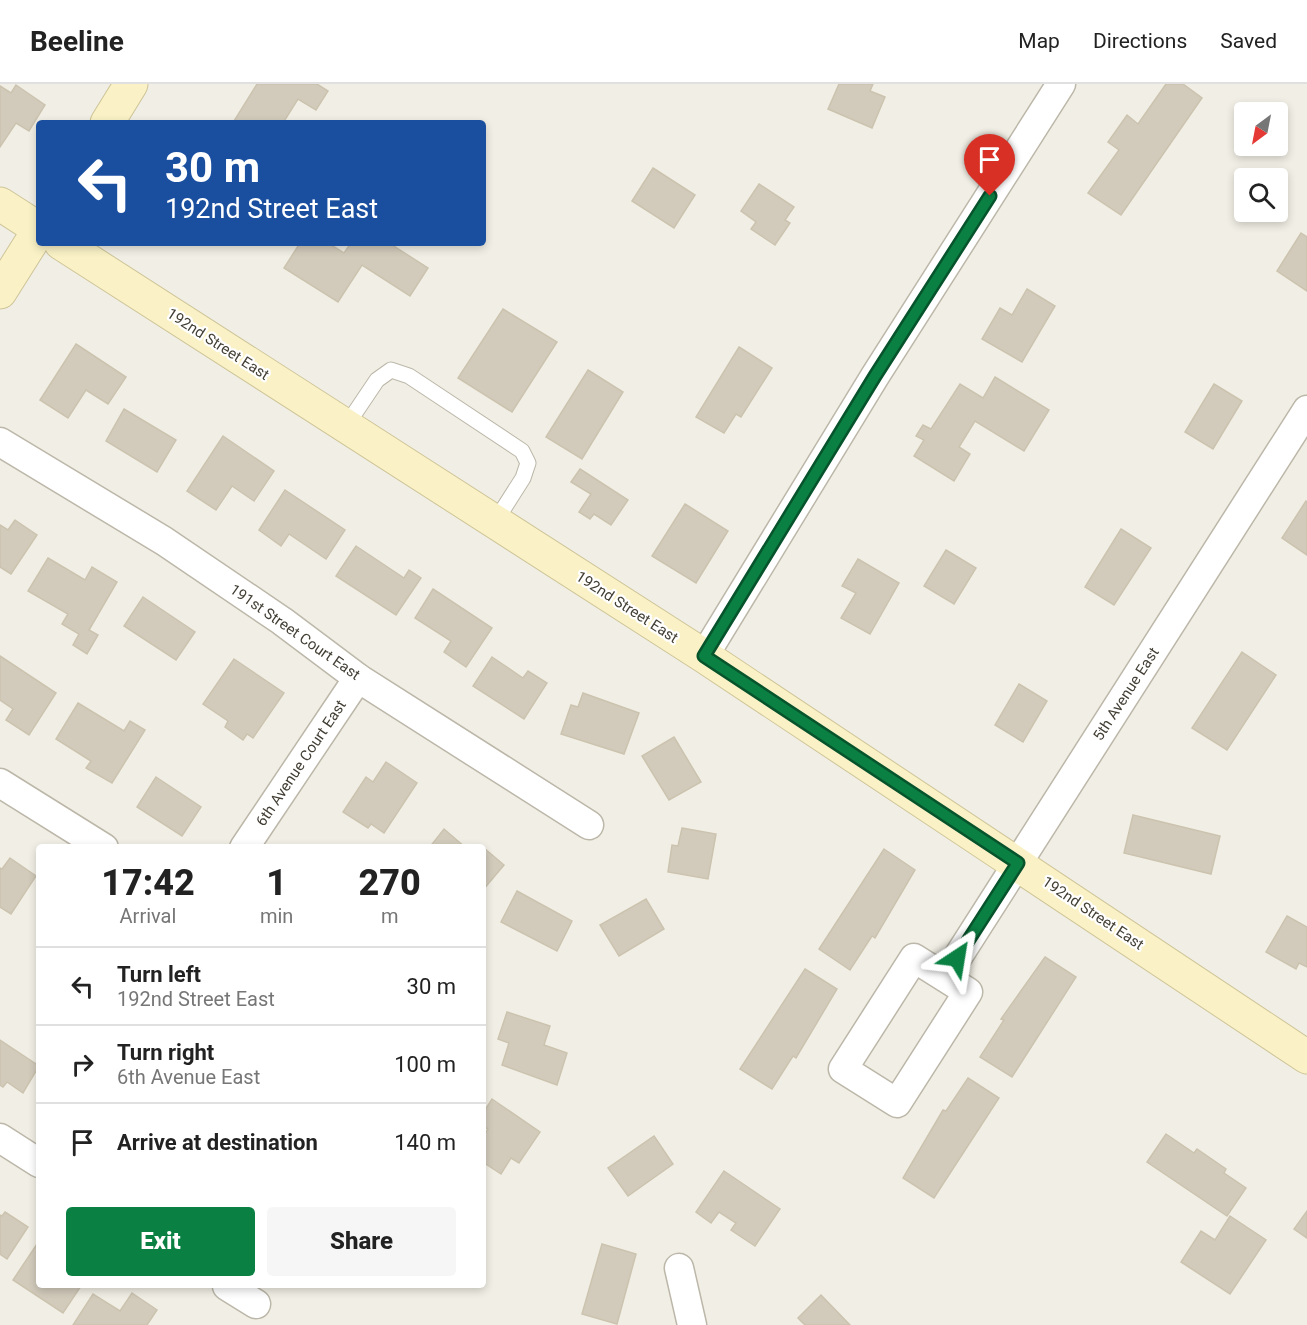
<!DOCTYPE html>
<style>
:root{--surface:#fff;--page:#f6f6f6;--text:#222;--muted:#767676;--line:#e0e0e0;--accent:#0b8043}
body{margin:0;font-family:Roboto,sans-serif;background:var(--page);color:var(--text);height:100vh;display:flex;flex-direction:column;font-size:22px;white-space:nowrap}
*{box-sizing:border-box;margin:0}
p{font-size:20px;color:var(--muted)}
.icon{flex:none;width:33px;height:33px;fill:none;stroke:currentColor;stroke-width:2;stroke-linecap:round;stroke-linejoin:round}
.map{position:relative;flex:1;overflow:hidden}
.panel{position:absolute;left:36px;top:760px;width:450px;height:444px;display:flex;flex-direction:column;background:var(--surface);border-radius:6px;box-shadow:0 3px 9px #0003}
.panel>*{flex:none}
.hud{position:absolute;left:36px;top:36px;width:450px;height:126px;border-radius:6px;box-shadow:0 3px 9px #0003;background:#1a4fa0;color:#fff;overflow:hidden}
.needle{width:39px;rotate:212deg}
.tools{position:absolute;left:1234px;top:18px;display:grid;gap:12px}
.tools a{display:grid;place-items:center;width:54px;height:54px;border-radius:6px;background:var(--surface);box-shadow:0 3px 9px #0003;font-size:30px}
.pin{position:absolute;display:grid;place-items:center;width:51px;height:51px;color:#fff;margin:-62px -26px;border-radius:50% 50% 50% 0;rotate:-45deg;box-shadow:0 0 6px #0007}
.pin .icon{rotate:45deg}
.me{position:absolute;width:66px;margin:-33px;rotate:33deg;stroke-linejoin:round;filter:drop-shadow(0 0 4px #0008)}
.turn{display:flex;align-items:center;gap:21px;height:126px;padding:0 30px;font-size:27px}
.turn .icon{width:78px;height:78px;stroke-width:2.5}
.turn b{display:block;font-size:42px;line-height:51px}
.eta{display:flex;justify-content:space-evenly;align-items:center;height:102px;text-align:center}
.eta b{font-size:36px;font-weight:800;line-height:42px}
.action{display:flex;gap:12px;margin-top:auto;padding:12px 30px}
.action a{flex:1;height:69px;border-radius:6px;background:var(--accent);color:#fff;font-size:24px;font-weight:800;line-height:69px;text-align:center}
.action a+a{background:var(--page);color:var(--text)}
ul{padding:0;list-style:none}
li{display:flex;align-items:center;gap:18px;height:78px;padding:0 30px;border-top:2px solid var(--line)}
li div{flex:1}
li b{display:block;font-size:22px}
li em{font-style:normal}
header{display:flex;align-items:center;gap:36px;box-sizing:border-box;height:84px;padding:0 30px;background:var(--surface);border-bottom:2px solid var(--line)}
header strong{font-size:28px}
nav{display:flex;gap:33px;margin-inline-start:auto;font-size:21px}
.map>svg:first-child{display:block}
.building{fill:#d2cbbc;stroke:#ccc3af;stroke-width:1.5}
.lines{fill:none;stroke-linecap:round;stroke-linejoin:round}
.lane-casing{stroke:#bcb7a9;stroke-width:17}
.street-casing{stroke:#bcb7a9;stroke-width:31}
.secondary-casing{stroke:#cec498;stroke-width:35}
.lane{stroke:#fff;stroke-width:15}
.street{stroke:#fff;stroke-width:28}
.secondary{stroke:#faf2c6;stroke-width:33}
.route-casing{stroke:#07532c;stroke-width:15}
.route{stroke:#0b8043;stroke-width:10}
.labels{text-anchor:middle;stroke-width:4.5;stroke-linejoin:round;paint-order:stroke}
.street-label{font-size:15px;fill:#433f35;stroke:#fff}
</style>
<header>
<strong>Beeline</strong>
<nav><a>Map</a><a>Directions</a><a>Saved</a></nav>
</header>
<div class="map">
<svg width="1307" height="1241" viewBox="0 0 1307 1241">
<rect width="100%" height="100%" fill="#f1efe5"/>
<g class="building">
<polygon points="257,0 317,0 328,7 316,26 298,15 283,39 237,39 234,37"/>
<polygon points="839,0 873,0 870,7 885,13 872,44 828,25"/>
<polygon points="1166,0 1183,0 1202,14 1121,131 1088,109 1119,66 1108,58 1127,31 1138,40"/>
<polygon points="16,1 45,21 29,47 16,39 0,63 0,2 11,9"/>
<polygon points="653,84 695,111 674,144 632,117"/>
<polygon points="759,100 794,123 785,136 790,139 775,161 751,145 756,138 741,127"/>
<polygon points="1301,149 1307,153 1307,207 1277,187"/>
<polygon points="300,159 328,159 344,169 351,159 389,159 428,184 410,212 362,181 338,218 284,184"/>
<polygon points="1027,205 1055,222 1022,278 982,255 1000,224 1012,231"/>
<polygon points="503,225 557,258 512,328 458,294"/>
<polygon points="76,260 126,293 108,320 86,306 68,334 40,316"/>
<polygon points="739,263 772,284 741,333 736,330 724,349 696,333"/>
<polygon points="588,286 623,308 582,375 546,353"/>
<polygon points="995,293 1049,326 1024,367 975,337 959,363 970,370 954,397 914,372 924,356 916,352 923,341 931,345 960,300 983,314"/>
<polygon points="1214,300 1242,317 1213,365 1185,348"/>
<polygon points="124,325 176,356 157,388 106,357"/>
<polygon points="223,352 274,387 254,417 232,402 216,426 187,407"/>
<polygon points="580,385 628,416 611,441 594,430 590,435 579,428 591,410 571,398"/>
<polygon points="285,406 345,446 326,475 289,450 281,462 259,446"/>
<polygon points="1306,417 1307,418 1307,471 1282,454"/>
<polygon points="685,420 728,447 696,499 652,472"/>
<polygon points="15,436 37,451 11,490 0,483 0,441 8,446"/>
<polygon points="1121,445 1151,464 1114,521 1085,503"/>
<polygon points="356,462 404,494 409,486 421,494 396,531 336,492"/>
<polygon points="946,466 976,484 954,520 924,502"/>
<polygon points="48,474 85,496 92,483 117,498 89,546 98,551 87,570 73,561 79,550 62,540 68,530 28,507"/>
<polygon points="858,475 899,499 870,550 841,534 856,509 842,502"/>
<polygon points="433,505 492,544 466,583 444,568 451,557 415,534"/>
<polygon points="143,513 195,548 176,576 124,542"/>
<polygon points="1242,568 1276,591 1227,666 1192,644"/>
<polygon points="0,572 56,609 29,651 6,636 13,625 0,616"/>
<polygon points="492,573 523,594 528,587 547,599 524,635 473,602"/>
<polygon points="234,575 284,609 253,654 247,650 243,656 225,643 228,637 203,620"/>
<polygon points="1019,600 1047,617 1023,658 995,641"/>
<polygon points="583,609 639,629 624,670 561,650 571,621 578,623"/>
<polygon points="78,619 124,647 130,637 145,646 112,699 86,684 91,677 56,655"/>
<polygon points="674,653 701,698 669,716 642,672"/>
<polygon points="386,678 417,699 384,749 371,740 368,744 343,728 366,693 373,698"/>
<polygon points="156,693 201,723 182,752 137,723"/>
<polygon points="1133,731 1220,752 1211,790 1124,769"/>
<polygon points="682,744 716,750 708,795 668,788 672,761 678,762"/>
<polygon points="444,745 466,764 429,764"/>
<polygon points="484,764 504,781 483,806 483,766"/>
<polygon points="884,765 915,786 875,854 872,852 850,886 819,865"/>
<polygon points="10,774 36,792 11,830 0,823 0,784 2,785"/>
<polygon points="517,807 572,837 557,867 501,838"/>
<polygon points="646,815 664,845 619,872 600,841"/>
<polygon points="1287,832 1307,843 1307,883 1299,879 1296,885 1266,868"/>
<polygon points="1045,873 1076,893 1012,993 980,973 1004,936 1001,935"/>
<polygon points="805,885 837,905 796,974 793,972 772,1005 740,985"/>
<polygon points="507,928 550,942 544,961 567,969 557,1001 502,981 509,959 498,955"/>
<polygon points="0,956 39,982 23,1009 7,998 3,1003 0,1001"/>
<polygon points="968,994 999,1014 934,1114 903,1094 943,1026 946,1027"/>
<polygon points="492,1015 540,1048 519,1079 511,1074 501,1090 483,1078 483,1053 488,1045 483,1042 483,1029"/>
<polygon points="1166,1050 1194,1069 1197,1065 1226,1085 1224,1089 1246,1104 1227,1132 1147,1078"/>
<polygon points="654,1052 673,1080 628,1112 608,1084"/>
<polygon points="724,1087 780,1125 755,1162 731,1146 736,1139 719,1128 711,1139 696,1128"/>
<polygon points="1307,1127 1307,1154 1294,1145"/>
<polygon points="5,1128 28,1143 7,1175 0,1170 0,1131 2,1132"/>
<polygon points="1230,1132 1266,1156 1230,1210 1181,1178 1201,1147 1215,1156"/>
<polygon points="39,1157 39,1202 81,1202 63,1229 13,1196"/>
<polygon points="602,1160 636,1170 617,1240 582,1230"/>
<polygon points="132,1209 157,1226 147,1241 73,1241 93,1210 120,1227"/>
<polygon points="821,1211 850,1241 805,1241 798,1234"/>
</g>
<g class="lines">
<g class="lane-casing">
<polyline id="lane" points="346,342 377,296 391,286 409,292 522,367 528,379 523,394 495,438"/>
</g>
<g class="street-casing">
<g id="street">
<polyline points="0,358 164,457 282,537 358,594 589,741"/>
<polyline points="704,572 875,292 1061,0"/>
<polyline points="0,699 104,764"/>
<polyline points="244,764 358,594"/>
<polygon points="914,874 968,908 897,1019 843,985"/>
<polyline points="945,893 1307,326"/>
<polyline points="0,1054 39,1079"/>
<polyline points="679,1184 692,1241"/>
<polyline points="227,1202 256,1220"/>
</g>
</g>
<g class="secondary-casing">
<g id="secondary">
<polyline points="107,39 131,0"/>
<polyline points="0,120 39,145"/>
<polyline points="61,159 704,572 1307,973"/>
<polyline points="0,208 39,146"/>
</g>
</g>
<use href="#lane" class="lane"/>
<use href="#street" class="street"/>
<use href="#secondary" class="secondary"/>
</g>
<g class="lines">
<g class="route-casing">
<polyline id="route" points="957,874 1018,779 704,572 875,292 990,112"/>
</g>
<use href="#route" class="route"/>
</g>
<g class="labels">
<g class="street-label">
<text transform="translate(218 260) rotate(33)" y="5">192nd Street East</text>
<text transform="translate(627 523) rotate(33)" y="5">192nd Street East</text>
<text transform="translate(295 548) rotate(35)" y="5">191st Street Court East</text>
<text transform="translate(1126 610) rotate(-57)" y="5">5th Avenue East</text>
<text transform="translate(301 679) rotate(-56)" y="5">6th Avenue Court East</text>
<text transform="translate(1093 829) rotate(34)" y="5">192nd Street East</text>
</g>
</g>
</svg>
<div class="tools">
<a><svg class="needle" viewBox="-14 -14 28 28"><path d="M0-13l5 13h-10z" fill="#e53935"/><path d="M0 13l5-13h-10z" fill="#767676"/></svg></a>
<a><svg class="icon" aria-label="search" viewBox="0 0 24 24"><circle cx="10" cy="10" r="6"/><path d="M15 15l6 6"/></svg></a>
</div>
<div class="pin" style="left:990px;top:112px;background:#d93025"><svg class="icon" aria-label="arrive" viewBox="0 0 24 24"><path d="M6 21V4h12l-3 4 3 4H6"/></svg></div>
<svg class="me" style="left:957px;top:874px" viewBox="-20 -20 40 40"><path d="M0-17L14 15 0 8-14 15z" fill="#0b8043" stroke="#fff" stroke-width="4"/></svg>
<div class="hud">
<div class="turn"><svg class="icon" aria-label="left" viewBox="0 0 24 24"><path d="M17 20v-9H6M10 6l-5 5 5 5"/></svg><div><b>30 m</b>192nd Street East</div></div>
</div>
<section class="panel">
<div class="eta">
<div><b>17:42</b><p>Arrival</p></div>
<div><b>1</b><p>min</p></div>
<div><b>270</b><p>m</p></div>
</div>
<ul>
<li><svg class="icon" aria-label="left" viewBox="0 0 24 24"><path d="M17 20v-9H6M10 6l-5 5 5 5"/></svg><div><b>Turn left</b><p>192nd Street East</p></div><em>30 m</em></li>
<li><svg class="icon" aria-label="right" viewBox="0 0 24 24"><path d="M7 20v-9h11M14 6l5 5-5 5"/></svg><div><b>Turn right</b><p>6th Avenue East</p></div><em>100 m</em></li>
<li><svg class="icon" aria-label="arrive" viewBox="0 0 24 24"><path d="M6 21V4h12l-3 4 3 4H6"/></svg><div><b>Arrive at destination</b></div><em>140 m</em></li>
</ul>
<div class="action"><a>Exit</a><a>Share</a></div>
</section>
</div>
